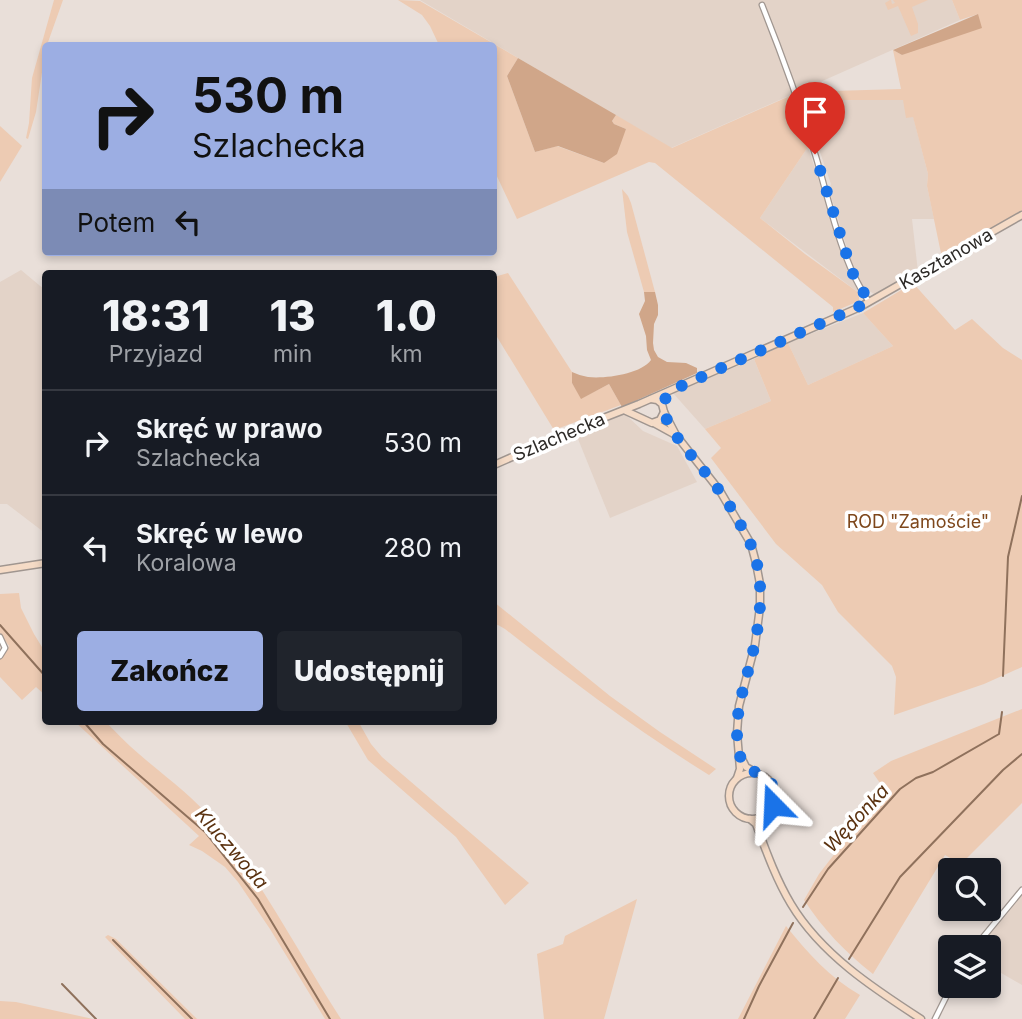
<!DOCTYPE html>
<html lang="pl">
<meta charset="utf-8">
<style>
:root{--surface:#171b24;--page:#20242c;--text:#f1f3f6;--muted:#9ea1a6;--line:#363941;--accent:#9caee3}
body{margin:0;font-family:Inter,sans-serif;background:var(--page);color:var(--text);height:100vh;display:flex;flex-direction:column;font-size:26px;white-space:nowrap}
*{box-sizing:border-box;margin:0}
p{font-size:23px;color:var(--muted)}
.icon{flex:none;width:38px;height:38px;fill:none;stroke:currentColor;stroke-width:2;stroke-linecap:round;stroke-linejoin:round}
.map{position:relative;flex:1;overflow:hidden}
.panel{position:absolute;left:42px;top:270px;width:455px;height:455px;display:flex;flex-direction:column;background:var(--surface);border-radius:7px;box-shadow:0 4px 10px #0003}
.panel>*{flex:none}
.top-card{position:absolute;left:42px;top:42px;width:455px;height:214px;border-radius:7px;box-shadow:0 4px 10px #0003;background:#9caee3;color:#111;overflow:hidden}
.buttons{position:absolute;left:938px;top:858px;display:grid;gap:14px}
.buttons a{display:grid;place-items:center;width:63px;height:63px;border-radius:7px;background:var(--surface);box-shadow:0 4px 10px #0003;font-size:35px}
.pin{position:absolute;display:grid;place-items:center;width:60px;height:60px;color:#fff;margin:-72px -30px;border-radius:50% 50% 50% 0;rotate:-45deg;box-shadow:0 0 7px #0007}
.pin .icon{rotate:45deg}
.me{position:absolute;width:77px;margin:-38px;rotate:339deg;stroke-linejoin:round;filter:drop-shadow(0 0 5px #0008)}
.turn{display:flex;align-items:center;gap:24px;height:147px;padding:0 35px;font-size:32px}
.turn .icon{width:91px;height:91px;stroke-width:2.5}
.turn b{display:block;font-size:49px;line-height:60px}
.then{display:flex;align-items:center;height:66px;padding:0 35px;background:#0003;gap:14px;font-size:26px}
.eta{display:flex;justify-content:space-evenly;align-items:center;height:119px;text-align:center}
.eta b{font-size:42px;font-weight:800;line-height:49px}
.button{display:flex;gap:14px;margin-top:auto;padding:14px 35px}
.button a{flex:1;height:80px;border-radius:7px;background:var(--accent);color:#111;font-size:28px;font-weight:800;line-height:80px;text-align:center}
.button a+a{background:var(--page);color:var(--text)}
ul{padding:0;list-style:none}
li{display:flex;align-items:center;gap:21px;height:105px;padding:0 35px;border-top:2px solid var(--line)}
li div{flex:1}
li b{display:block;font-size:26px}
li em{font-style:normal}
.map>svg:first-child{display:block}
.built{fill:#e3d3c8}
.green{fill:#edcbb3}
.forest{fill:#d0a689}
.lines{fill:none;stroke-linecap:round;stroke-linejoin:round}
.stream{stroke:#8f715c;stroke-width:2}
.street-casing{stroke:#a09690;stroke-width:7}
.secondary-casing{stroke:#a09690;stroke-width:9}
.street{stroke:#fff;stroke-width:4.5}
.secondary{stroke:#f5dbc6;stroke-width:6}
.route{stroke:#1a73e8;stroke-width:12;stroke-dasharray:0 21.6}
.labels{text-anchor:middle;stroke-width:7;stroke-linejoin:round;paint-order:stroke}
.street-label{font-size:18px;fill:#2d2a27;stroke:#fff}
.park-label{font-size:18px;fill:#7e471b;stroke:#fff}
.water-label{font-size:19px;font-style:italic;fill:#5a310f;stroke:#fff}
</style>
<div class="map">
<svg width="1022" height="1019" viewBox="0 0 1022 1019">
<rect width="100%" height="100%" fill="#e9dfd9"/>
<g class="built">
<polygon points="420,0 952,0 960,20 671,148"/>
<polygon points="802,100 903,100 913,116 928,174 927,186 934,219 912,219 918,272 880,293 874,294 863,287 852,264 829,190 831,184"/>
<polygon points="808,147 845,263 859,293 760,218"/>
<polygon points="21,270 45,290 45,533 7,504 0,504 0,282"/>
<polygon points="863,313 893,346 808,385 788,343"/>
<polygon points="754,359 771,401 731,418 705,429 673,393"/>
<polygon points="625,414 643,431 677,446 697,482 610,518 576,434"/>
<polygon points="1022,895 1022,985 989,966 989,947 978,947"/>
</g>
<g class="green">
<polygon points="54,0 63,0 47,45 46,46 36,112 28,139 26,138 29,123 32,78"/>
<polygon points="398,0 420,1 518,58 507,76 535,152 557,146 604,163 626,129 614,124 612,121 616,115 672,148 792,95 808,147 760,218 805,254 859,293 859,301 833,312 833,307 655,163 649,162 517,219 494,170 494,46 439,45 430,26 422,15"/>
<polygon points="890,0 891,0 892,4 895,3 893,0 928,0 912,7 918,24 918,33 911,36 898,6 888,10 885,3"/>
<polygon points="952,0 1022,0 1022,211 942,258 927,186 928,174 913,117 906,118 903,100 802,100 798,92 901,89 893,50 902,55 978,14 960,20"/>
<polygon points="0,126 22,146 0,182"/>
<polygon points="622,189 628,196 631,203 655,292 644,292 627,232"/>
<polygon points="508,273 572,372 572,383 582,398 609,384 621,405 554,430 494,332 494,277"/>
<polygon points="913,283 955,330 972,319 1003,348 1022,360 1022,667 984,684 894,715 896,677 892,666 838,612 822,585 776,544 711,458 721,448 705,429 771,401 754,359 788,343 808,385 893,346 863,313"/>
<polygon points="19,593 21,608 34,634 45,652 45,695 36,687 22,700 0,677 0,659 9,646 0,633 0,594"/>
<path d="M 494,602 L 610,696 L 660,732 L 716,769 L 709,775 C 638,731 571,681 505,629 L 498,625 L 494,626 Z"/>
<path d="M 1022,709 L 1022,803 L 961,864 L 945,855 L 873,974 C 845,952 823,929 804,900 L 819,874 L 836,852 L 889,796 L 873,773 L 891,761 Z"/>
<path d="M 74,721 L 105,721 C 116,732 127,744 139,754 C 164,776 193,796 214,822 C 263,883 299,954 341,1019 L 325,1019 L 270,929 L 238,882 L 225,867 L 202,851 L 189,845 L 199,836 Z"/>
<polygon points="345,721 358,721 371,744 382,757 529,883 505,905 456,837 368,760"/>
<polygon points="637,899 604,1019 544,1019 537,954 563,944 565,936"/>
<path d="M 786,926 C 808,953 829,977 860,995 L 845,1019 L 738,1019 Z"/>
<polygon points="108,935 116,939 197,1019 185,1019 105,937"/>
<polygon points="0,1001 16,1002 93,1019 0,1019"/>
</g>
<g class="forest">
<polygon points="978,14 982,28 902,55 893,50"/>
<polygon points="518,58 616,115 612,121 614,124 626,129 617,154 604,163 558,146 535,152 507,76"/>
<path d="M 644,292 L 655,292 L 658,305 L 658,315 L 654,324 L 653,343 L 654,350 L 658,357 L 667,362 L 686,363 L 697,368 L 697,373 L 622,407 L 609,384 L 581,399 L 572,383 L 572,372 C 577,374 582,376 588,377 C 605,379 641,374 651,360 L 647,350 L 646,336 L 639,314 L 645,301 Z"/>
</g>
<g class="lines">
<g class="stream">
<polyline points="0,625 46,677"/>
<polyline points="1003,676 1008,557 1022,496"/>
<polyline points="83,721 103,744 205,832 258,899 330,1019"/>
<polyline points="803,907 828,869 900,789 916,778 933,772 999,734 1002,712"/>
<polyline points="113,940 192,1019"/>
<polyline points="849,959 900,877 1003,770 1022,754"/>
<polyline points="62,984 96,1019"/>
<polyline points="744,1019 759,986 793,923"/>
<polyline points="814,1019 838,978"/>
</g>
<g class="street-casing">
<g id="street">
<path d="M 762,5 C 782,55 800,105 816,157 C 830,204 841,261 869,302"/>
<polyline points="0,637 5,648 0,656"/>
<polyline points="975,947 1022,890"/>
<polyline points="935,1019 952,985"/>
</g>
</g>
<g class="secondary-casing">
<g id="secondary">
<polyline points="651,399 657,400 662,404 664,412 676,435 720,491 751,544 756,563 760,584 760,607 755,645 739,706 737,733 740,769 737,778"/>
<polyline points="626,411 652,423 660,420 664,412"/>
<polyline points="654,423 674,434"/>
<polyline points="494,465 573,430 639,404 860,307 1022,215"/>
<polyline points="0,570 46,563"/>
<polyline points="740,755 746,767 755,772"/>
<circle cx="752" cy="796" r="23"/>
<path d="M 750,819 L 756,824 C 766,851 776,879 791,904 C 821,954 873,988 921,1019"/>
<polyline points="762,839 762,819 764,815"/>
</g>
</g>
<use href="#street" class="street"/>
<use href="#secondary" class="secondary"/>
</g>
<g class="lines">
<path class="route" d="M 773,805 C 777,791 773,780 760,774 C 756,772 749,770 746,767 C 738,758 737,742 737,731 C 737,708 744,686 750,664 C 760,625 767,581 750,543 C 746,534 740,524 735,515 C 723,493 707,475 691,455 C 681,442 667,427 664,410 C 662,403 666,397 670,391 L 869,302 L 852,272 L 815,154"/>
</g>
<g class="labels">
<g class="street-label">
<text transform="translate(946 259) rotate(-30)" y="6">Kasztanowa</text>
<text transform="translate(559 437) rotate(-23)" y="6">Szlachecka</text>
</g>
<g class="park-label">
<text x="918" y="528">ROD "Zamoście"</text>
</g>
<g class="water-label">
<text transform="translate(856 818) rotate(-47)" y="7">Wędonka</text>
<text transform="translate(232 848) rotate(49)" y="7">Kluczwoda</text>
</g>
</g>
</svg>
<div class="buttons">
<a><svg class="icon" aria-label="search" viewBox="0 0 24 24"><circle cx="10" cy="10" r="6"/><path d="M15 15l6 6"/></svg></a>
<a><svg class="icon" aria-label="layers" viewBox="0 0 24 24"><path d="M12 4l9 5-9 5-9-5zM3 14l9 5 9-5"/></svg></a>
</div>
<div class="pin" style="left:815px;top:154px;background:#d93025"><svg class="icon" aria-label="arrive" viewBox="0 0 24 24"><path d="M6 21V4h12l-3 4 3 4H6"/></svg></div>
<svg class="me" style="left:773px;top:805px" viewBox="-20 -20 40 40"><path d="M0-17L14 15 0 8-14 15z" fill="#1a73e8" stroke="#fff" stroke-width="4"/></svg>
<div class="top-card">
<div class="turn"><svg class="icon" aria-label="right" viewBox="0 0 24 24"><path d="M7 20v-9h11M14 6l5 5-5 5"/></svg><div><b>530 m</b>Szlachecka</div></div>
<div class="then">Potem<svg class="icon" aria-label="left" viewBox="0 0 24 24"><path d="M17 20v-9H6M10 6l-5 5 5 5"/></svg></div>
</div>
<section class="panel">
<div class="eta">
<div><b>18:31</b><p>Przyjazd</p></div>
<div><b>13</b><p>min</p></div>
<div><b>1.0</b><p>km</p></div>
</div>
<ul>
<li><svg class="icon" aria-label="right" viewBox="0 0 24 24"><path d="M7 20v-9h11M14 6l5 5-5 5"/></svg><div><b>Skręć w prawo</b><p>Szlachecka</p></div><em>530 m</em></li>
<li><svg class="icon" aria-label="left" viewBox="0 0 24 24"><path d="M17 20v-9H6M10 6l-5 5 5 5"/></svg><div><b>Skręć w lewo</b><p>Koralowa</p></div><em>280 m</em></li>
</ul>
<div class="button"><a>Zakończ</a><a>Udostępnij</a></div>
</section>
</div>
